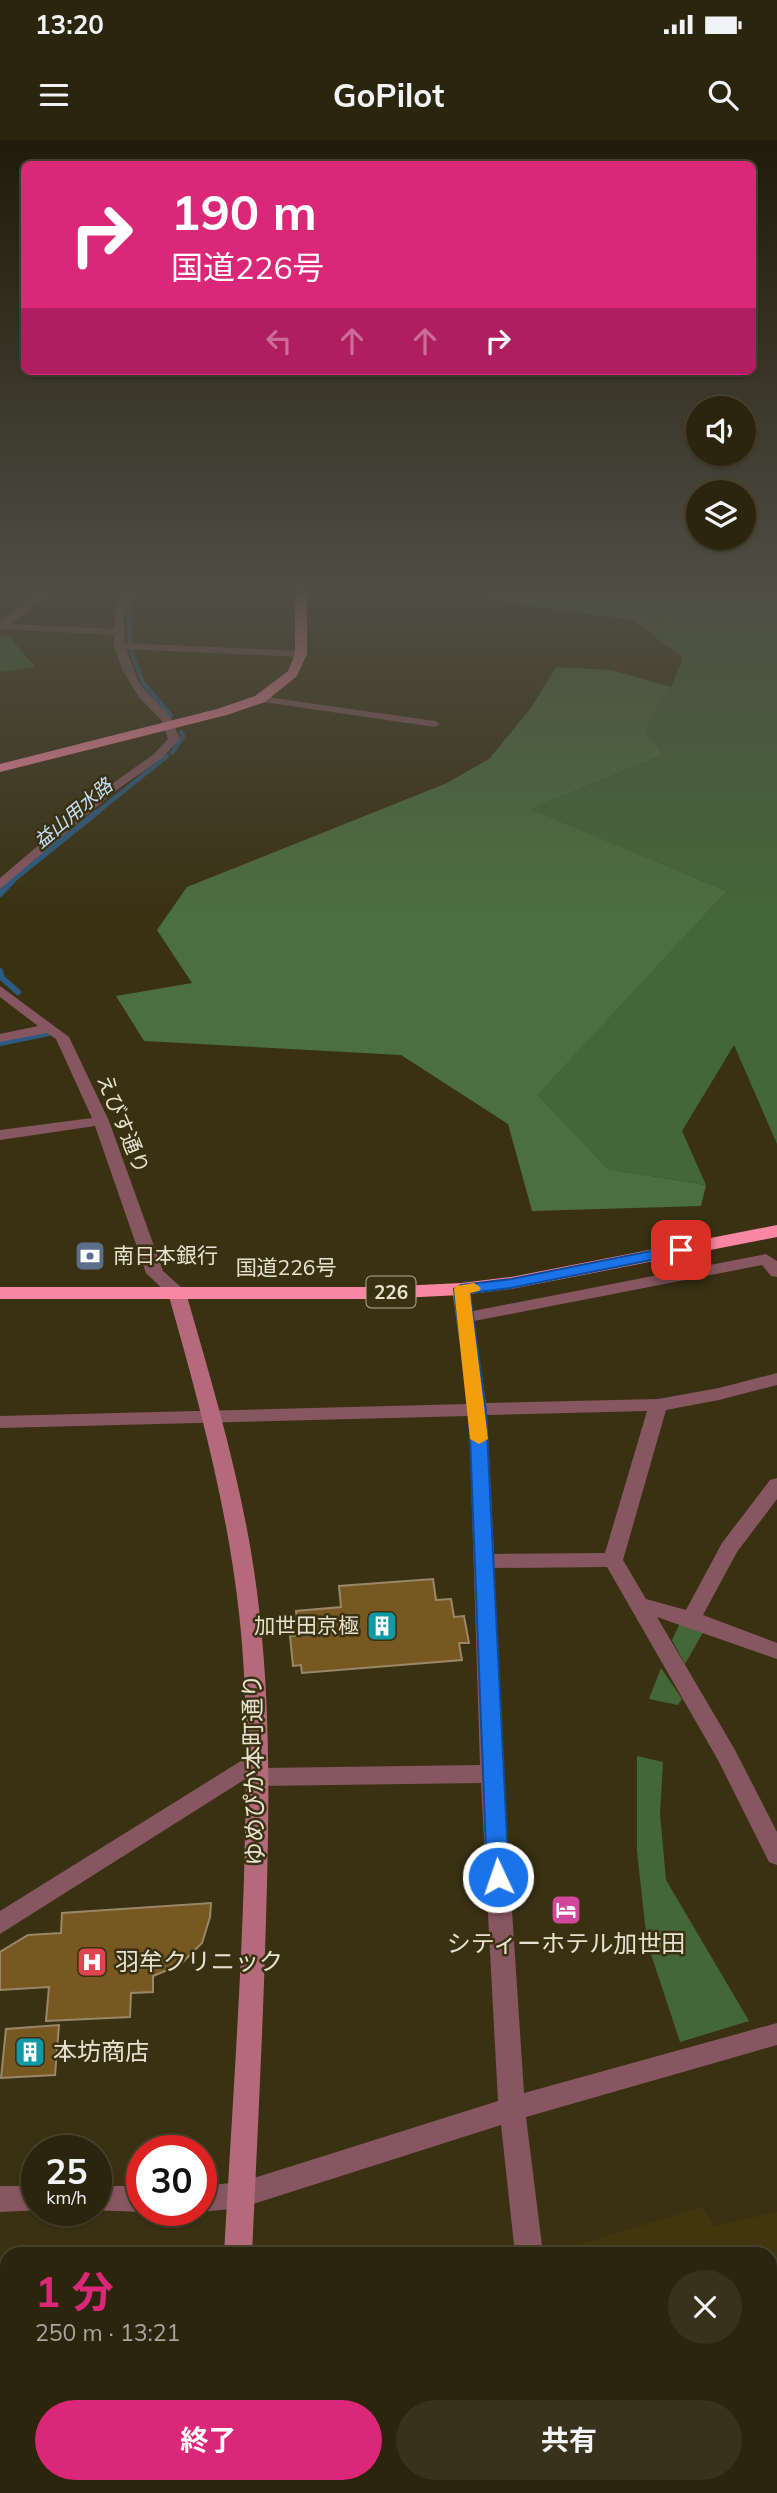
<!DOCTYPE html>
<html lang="ja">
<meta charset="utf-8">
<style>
:root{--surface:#2c250e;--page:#38311c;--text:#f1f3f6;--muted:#a6a59e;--line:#48422e;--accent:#db2777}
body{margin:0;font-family:Mulish,"Noto Sans JP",sans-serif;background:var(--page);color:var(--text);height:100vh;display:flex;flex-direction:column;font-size:26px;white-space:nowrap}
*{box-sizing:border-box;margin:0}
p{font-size:23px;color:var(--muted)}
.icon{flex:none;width:38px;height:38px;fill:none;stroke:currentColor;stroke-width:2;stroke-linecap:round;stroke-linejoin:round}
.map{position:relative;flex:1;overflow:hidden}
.drawer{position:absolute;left:0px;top:2107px;width:777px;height:247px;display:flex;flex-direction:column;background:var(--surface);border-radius:21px 21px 0 0;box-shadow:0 2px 5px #0004,0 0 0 2px var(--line)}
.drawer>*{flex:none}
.guide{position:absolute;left:21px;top:21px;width:735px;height:214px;border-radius:10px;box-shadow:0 2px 5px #0004,0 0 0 2px var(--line);background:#db2777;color:#fff;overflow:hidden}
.tools{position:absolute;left:686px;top:256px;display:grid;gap:14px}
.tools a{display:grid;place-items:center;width:70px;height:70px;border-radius:50%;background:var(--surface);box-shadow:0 2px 5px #0004,0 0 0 2px var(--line);font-size:35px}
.speed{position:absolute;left:21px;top:1995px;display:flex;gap:14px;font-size:35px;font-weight:700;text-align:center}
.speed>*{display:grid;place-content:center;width:91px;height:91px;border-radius:50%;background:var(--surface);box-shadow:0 2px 5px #0004,0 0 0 2px var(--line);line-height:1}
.speed small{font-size:18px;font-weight:400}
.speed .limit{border:10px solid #d22;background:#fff;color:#111}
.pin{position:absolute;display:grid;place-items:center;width:60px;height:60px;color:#fff;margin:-30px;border-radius:14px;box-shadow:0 4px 10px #0006}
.me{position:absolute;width:77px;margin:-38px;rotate:357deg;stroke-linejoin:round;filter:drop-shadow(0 0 5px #0008)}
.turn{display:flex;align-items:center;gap:24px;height:147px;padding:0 35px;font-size:32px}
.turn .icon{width:91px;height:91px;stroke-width:2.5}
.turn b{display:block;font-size:49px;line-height:60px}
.lanes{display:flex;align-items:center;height:66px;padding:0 35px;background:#0003;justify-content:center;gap:35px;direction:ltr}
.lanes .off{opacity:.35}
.round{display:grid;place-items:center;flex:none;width:74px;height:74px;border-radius:37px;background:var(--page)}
.overview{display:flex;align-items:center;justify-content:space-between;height:119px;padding:0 35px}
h1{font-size:42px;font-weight:700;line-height:52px;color:var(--accent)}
.action{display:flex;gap:14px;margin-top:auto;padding:14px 35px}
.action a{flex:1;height:80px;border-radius:42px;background:var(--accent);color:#fff;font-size:28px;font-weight:700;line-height:80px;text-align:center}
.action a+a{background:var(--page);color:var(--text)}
.status{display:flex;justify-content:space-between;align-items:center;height:49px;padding:0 35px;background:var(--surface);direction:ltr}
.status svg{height:19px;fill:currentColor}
header{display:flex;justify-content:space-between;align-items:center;height:91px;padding:0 35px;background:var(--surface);font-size:32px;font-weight:700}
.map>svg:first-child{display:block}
.built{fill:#42360f}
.green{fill:#446738}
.forest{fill:#4c6f3f}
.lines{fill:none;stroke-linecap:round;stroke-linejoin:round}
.stream-far1{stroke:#2b5b82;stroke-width:4.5}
.stream{stroke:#2b5b82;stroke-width:6}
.building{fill:#785821;stroke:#9a8769;stroke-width:2}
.street{fill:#875761;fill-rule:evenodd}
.secondary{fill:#b56a7c;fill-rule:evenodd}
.highway{fill:#f986a2;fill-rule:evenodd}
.route{fill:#1a73e8;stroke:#114b97;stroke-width:2}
.slow{fill:#f59e0b}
.labels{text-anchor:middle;stroke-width:5;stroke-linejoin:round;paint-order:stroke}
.far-water-label{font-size:19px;font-style:italic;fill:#c5e1fa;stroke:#3a3113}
.shield{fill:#3a3113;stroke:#b4ae98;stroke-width:2}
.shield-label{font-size:19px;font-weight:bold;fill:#e8e3d1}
.street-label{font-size:21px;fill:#e8e3d1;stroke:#3a3113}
.poi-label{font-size:21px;fill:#e8e3d1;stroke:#3a3113;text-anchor:start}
.near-street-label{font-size:24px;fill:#e8e3d1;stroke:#3a3113}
.near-poi-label{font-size:24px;fill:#e8e3d1;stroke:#3a3113;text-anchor:start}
</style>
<div class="status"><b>13:20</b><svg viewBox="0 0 49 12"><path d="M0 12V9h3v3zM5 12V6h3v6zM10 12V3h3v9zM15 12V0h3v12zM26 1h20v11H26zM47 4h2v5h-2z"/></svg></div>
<header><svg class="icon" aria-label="menu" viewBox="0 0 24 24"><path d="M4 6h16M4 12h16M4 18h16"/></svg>GoPilot<svg class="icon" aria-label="search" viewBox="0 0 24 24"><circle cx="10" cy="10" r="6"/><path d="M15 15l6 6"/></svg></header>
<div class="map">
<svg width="777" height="2353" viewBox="0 0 777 2353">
<rect width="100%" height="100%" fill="#3a3113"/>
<polygon class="built" points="703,2067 714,2086 777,2072 777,2353 579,2353 578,2347 770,2347 770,2114 547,2114"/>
<g class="green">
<polygon points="701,447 777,447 777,1004 734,905 682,991 706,1045 608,1029 536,955 727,751 529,669 663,615 645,590 671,547 683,518 633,480 677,479"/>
<polygon points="7,494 35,527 0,532 0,496"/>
<polygon points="681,1481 705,1489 685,1524 672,1500"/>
<polygon points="661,1528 682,1559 678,1565 649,1559"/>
<polygon points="637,1616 663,1622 660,1674 666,1740 749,1881 680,1902 647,1802 637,1711"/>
</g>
<g class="forest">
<polygon points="466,447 701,447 677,479 633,480 512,463"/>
<polygon points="556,527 612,530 671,547 645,590 663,615 530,669 727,751 537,955 608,1029 706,1045 701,1066 532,1071 508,984 401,915 144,901 116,856 192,843 157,790 187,747 447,643 489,619 531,568"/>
</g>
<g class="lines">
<g class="stream-far1">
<polyline points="129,468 132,447"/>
<polyline points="129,473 130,502"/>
<polyline points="131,511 143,543 171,576"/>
<polyline points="172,613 183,596 181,592"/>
<polyline points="95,674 167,616"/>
</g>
<g class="stream">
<polyline points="0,754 15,738 97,672"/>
<polyline points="0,831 2,838 18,852"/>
<polyline points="0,903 49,893"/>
</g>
</g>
<g class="building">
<polygon points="433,1439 436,1460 451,1459 454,1477 464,1476 469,1503 459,1503 462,1520 302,1533 301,1525 293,1526 290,1496 299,1495 296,1471 341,1467 339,1446"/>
<polygon points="211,1763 210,1777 202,1803 180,1825 153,1836 153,1852 131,1853 130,1877 46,1881 49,1847 0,1850 0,1812 28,1795 61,1793 62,1773"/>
<polygon points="59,1885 55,1935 1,1938 6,1889"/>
</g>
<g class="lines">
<g class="street">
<polygon points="45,447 56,447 11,484 113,489 121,447 131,447 124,475 124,503 301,511 306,514 301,517 126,509 139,543 171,578 180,599 162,618 114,652 0,749 0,738 106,648 154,614 168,599 162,581 139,557 123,531 114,506 114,495 0,489 0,482"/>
<polygon points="260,556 435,581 440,584 435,587 256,561 255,559"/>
<polygon points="0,846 69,897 109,981 163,1131 183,1149 186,1153 183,1157 171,1157 146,1133 95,986 0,1000 0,990 92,978 56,899 47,893 0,902 0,894 38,886 0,857"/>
<path d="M 766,1114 L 777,1121 L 777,1137 L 771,1136 L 762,1125 L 474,1181 L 486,1263 L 658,1259 L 719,1248 L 777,1233 L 777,1245 L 719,1260 L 666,1270 L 623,1420 L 646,1459 L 686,1470 L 722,1403 L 770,1340 L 777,1338 L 777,1359 L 737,1412 L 703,1475 L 777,1503 L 777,1519 L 657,1477 L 735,1610 L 777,1692 L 777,1725 L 769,1722 L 718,1620 L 607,1427 L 494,1428 L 503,1634 L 524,1953 L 777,1883 L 777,1905 L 526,1977 L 543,2114 L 515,2114 L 501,1985 L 241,2068 L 201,2072 L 196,2070 L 201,2070 L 201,2046 L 241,2042 L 498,1961 L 481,1643 L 258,1646 L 250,1643 L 247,1638 L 0,1794 L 0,1771 L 257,1611 L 265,1614 L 268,1620 L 262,1628 L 480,1625 L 469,1276 L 0,1288 L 0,1276 L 468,1264 L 452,1149 L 455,1145 L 467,1145 L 473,1171 ZM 647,1271 L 605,1413 L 494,1414 L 487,1275 Z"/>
<polygon points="0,2046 37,2046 37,2070 42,2070 0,2072"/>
<polygon points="96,2046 142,2046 142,2070 147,2070 142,2072 91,2070 96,2070"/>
<rect x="540" y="2347" width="30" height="6"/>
</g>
<g class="secondary">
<path d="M 177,1148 L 186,1153 C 217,1260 249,1367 260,1478 C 271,1578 269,1680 266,1780 C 263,1891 257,2003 252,2114 L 224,2114 C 231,1989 240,1864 244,1738 C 246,1650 249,1561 239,1473 C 227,1364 198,1259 168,1153 Z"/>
<polygon points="209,2347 239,2347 238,2353 208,2353"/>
</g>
<g class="highway">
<polygon points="295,447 307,447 307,514 297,536 265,562 227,575 0,632 0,624 217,569 255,556 288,531 295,514"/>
<polygon points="777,1085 777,1097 511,1149 461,1155 379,1159 0,1159 0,1147 379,1147 461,1143 511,1137"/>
</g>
</g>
<linearGradient id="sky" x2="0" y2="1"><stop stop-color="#201b0a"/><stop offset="0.58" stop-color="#4f4e44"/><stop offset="1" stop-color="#4f4e44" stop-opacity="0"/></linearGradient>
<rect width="777" height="776" fill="url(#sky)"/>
<polygon class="route" points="681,1105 686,1106 689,1110 686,1113 511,1148 470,1153 486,1271 509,1737 506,1743 498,1746 491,1743 487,1737 469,1271 454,1149 461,1145 511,1139"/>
<polygon class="slow" points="474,1143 481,1148 479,1151 470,1153 488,1299 479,1304 470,1299 454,1149 456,1146"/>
<defs>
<g id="bank-square" transform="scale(1.575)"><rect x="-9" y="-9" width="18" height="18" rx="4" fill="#5c6f8a" stroke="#3a3113"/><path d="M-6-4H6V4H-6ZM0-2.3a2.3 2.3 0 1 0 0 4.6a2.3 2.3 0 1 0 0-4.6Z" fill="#fff"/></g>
<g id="building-square" transform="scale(1.575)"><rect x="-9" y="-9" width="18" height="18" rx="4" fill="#0f9aa8" stroke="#3a3113"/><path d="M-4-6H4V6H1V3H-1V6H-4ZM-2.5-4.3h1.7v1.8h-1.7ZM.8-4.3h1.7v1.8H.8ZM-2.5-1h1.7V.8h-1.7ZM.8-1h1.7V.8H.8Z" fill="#fff"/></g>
<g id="hotel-square" transform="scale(1.575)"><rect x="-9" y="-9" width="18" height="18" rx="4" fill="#d1479c" stroke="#3a3113"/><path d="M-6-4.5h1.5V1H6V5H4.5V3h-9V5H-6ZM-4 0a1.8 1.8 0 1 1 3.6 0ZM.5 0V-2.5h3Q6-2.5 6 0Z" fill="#fff"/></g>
<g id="hospital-square" transform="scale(1.575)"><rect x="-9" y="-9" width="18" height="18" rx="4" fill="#e0444e" stroke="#3a3113"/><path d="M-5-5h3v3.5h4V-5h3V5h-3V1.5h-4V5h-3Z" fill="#fff"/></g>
</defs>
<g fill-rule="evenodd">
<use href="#bank-square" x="90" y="1116"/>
<use href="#building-square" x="382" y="1486"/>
<use href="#hotel-square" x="566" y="1770"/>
<use href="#hospital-square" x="92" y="1822"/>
<use href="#building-square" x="30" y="1912"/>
</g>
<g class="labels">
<g class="far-water-label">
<text transform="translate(73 673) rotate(-40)" y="7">益山用水路</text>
</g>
<rect class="shield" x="366.5" y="1136.5" width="49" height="31" rx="5"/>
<g class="shield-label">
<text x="391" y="1159">226</text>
</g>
<g class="street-label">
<text transform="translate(123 984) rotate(68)" y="7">えびす通り</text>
<text x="286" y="1135">国道226号</text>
</g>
<g class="poi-label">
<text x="113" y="1123">南日本銀行</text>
<text x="359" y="1493" text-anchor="end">加世田京極</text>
</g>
<g class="near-street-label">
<text transform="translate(254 1630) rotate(-91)" y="8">ゆめぴか本町通り</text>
</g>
<g class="near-poi-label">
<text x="566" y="1812" text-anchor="middle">シティーホテル加世田</text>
<text x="115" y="1830">羽牟クリニック</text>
<text x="53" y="1920">本坊商店</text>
</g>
</g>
</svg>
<div class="tools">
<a><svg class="icon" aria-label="sound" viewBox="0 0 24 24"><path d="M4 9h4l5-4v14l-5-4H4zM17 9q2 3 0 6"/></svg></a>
<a><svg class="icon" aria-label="layers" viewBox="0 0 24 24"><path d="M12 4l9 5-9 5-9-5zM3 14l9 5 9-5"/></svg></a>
</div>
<div class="speed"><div>25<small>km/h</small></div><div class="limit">30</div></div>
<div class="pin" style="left:681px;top:1110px;background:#d93025"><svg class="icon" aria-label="arrive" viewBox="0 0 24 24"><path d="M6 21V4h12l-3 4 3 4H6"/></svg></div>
<svg class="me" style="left:498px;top:1737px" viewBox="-20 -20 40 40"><circle r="17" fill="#1a73e8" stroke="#fff" stroke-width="3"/><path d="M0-11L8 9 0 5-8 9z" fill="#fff"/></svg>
<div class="guide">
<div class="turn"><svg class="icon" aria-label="right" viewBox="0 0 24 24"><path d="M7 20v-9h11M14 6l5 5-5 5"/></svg><div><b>190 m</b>国道226号</div></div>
<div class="lanes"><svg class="icon off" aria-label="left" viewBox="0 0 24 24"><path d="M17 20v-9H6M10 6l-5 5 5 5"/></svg><svg class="icon off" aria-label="ahead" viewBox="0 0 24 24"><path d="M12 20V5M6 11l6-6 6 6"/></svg><svg class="icon off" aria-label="ahead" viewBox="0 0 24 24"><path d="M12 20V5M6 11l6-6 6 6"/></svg><svg class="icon" aria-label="right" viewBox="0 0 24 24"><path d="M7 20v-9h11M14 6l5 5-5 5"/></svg></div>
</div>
<section class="drawer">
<div class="overview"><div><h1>1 分</h1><p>250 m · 13:21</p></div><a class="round"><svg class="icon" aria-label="close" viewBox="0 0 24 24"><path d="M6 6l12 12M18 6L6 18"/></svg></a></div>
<div class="action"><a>終了</a><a>共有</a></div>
</section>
</div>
